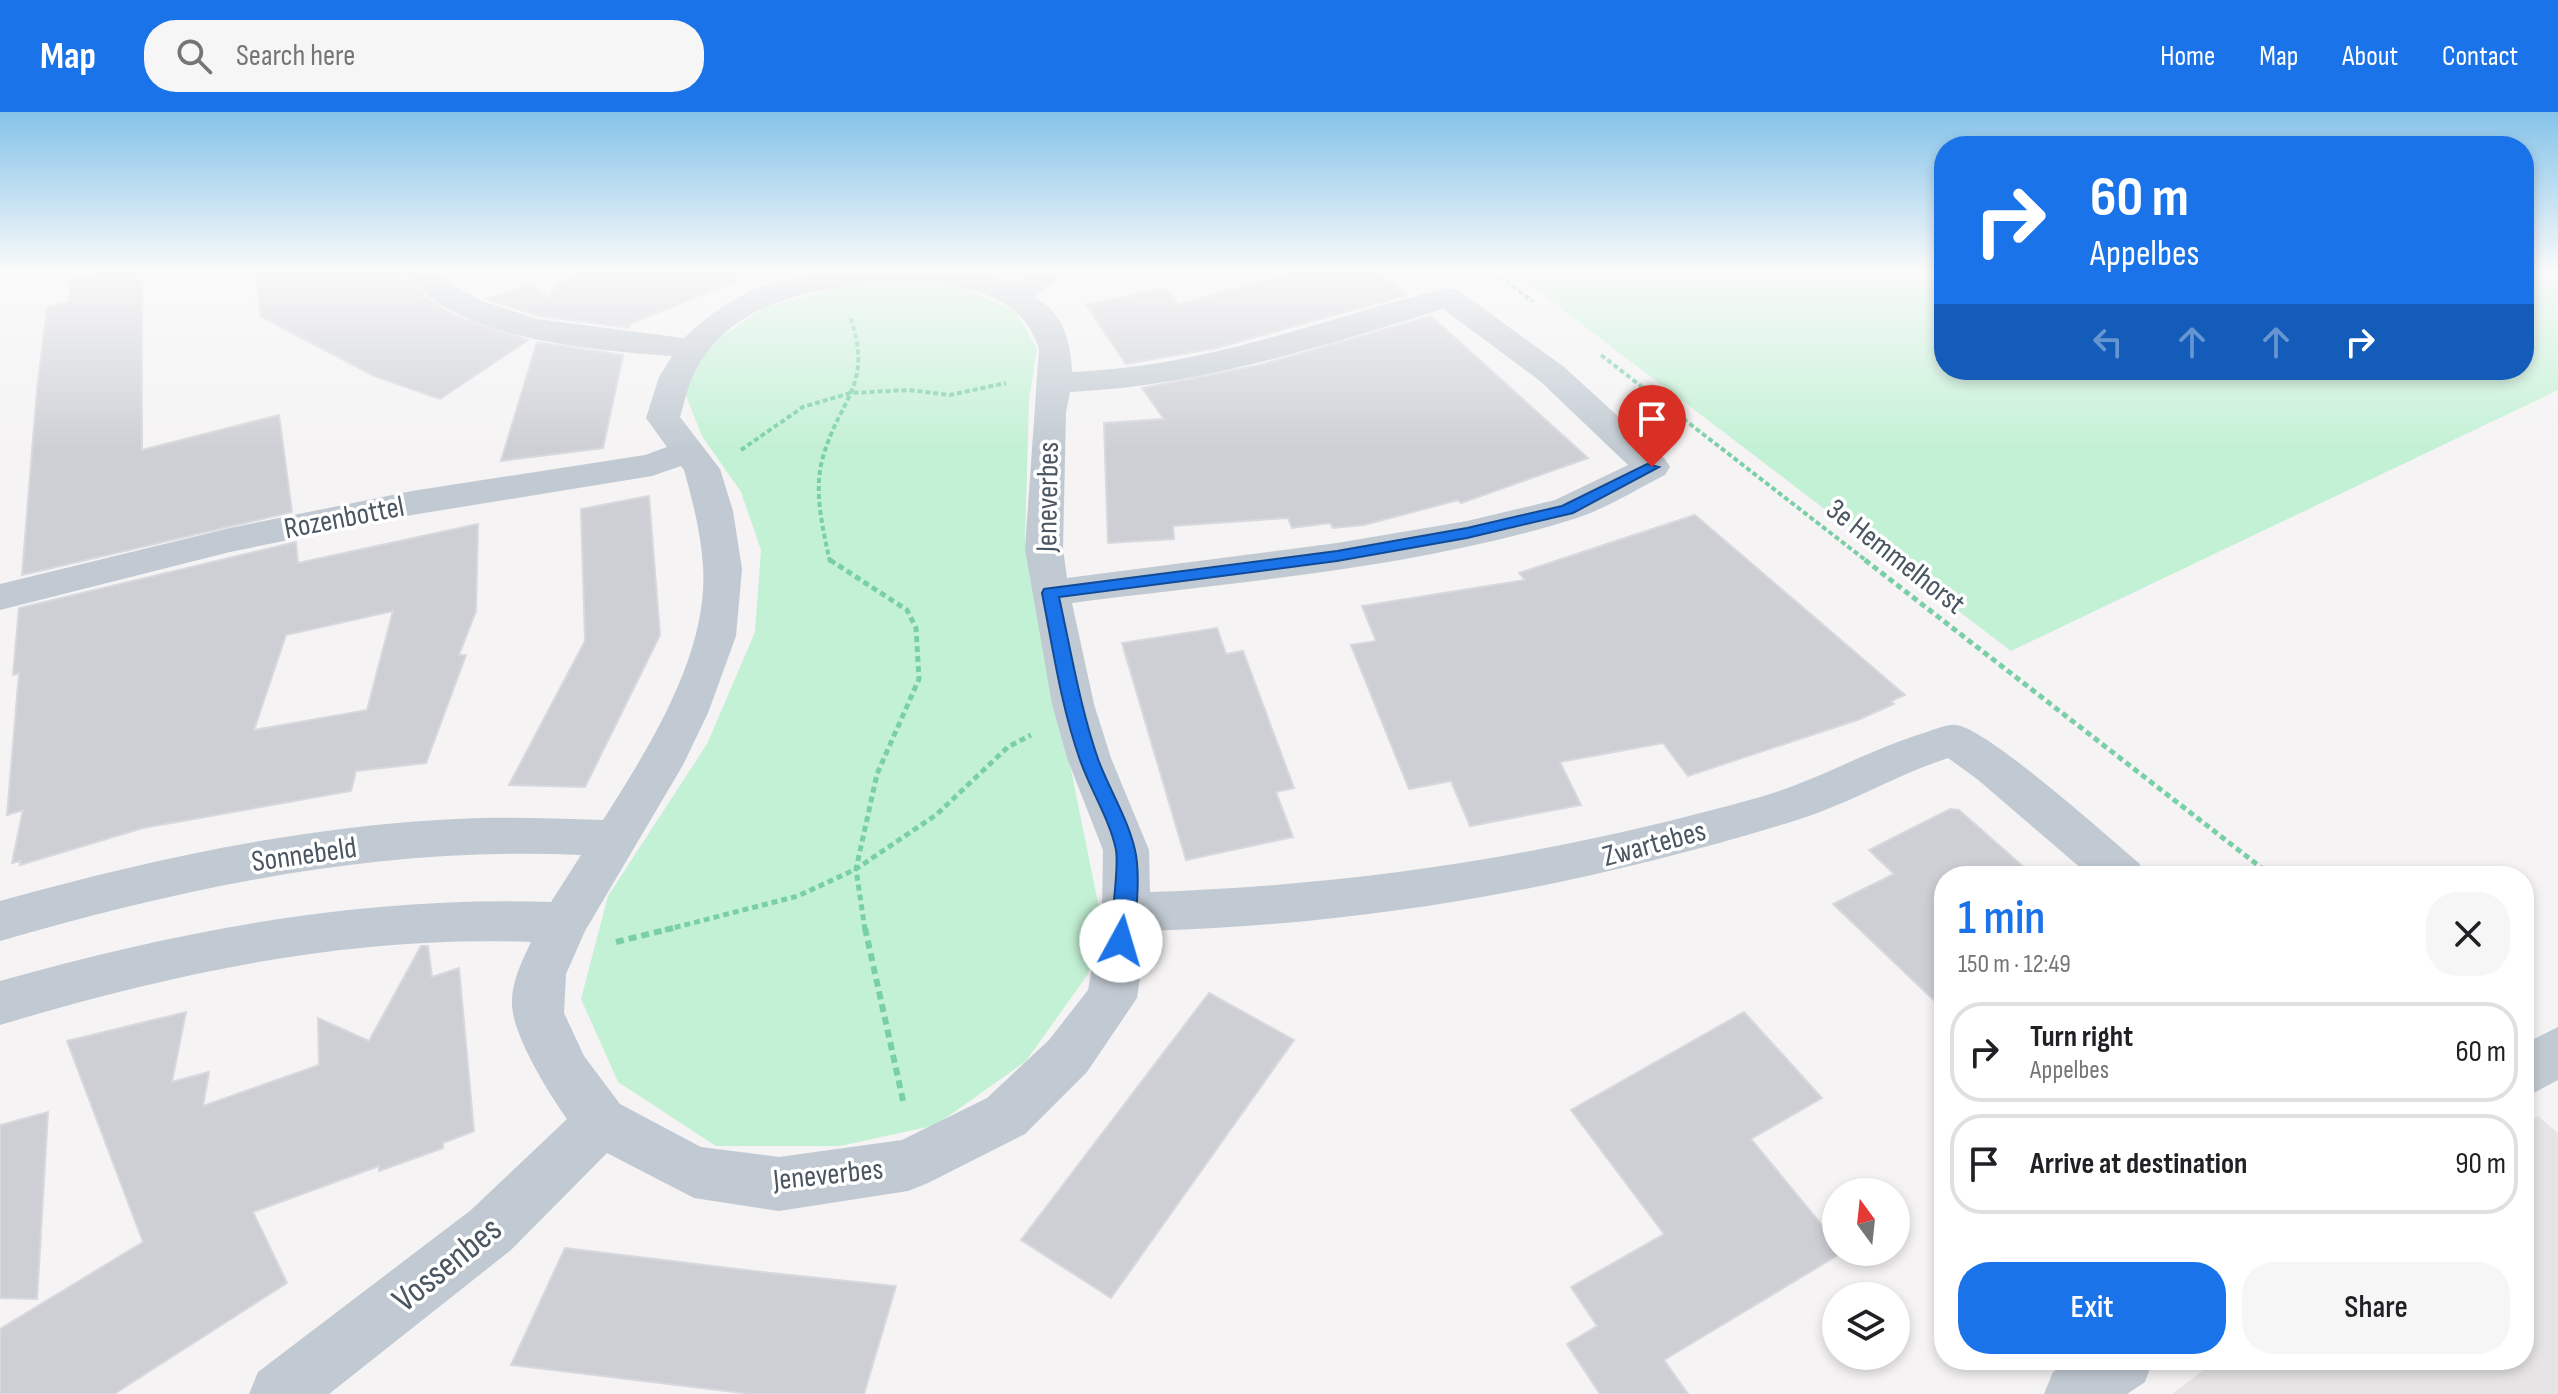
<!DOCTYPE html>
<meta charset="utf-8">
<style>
:root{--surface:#fff;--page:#f6f6f6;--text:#202124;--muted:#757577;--line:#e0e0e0;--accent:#1a73e8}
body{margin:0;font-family:"Sofia Sans Condensed",sans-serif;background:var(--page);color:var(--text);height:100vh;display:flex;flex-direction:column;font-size:30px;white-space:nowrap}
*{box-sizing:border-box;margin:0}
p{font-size:26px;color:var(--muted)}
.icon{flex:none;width:44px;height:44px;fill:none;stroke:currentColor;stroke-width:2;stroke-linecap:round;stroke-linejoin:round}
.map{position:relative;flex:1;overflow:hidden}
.side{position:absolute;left:1934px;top:754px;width:600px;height:504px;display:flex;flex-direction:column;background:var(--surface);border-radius:32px;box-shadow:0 4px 12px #0003}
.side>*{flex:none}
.guide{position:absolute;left:1934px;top:24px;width:600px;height:244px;border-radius:32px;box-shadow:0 4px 12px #0003;background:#1a73e8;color:#fff;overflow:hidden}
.needle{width:52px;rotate:345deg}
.fabs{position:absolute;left:1822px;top:1066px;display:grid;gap:16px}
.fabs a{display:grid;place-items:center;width:88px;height:88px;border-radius:50%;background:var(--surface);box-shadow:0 4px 12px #0003;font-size:40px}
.pin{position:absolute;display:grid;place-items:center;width:68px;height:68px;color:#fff;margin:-82px -34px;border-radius:50% 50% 50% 0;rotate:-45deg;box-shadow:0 0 8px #0007}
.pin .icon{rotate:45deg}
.me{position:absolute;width:88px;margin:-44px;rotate:6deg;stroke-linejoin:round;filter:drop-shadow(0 0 6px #0008)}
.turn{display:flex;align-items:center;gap:28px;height:168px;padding:0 24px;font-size:36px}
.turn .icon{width:104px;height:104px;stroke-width:2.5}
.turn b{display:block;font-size:56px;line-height:68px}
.lanes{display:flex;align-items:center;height:76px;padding:0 24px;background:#0003;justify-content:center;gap:40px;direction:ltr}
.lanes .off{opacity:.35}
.round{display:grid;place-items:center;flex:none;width:84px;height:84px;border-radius:32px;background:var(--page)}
.summary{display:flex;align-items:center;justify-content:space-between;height:136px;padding:0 24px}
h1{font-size:48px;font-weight:600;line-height:60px;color:var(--accent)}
.button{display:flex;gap:16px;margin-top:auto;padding:16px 24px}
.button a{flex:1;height:92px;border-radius:32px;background:var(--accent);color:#fff;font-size:32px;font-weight:600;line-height:92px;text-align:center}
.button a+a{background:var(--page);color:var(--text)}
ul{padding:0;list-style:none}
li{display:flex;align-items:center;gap:24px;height:100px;margin:0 16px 12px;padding:0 8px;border:4px solid var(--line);border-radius:32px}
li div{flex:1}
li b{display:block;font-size:30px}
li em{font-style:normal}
header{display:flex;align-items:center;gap:48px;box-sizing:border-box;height:112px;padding:0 40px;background:var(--accent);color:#fff}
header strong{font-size:38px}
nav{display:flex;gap:44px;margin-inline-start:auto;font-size:28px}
.search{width:560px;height:72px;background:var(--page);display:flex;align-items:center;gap:20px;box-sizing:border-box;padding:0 28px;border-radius:32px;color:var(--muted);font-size:30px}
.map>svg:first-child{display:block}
.education{fill:#e6e4e5}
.green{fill:#c3f1d5}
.building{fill:#cdcfd5;stroke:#d7d9de;stroke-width:2;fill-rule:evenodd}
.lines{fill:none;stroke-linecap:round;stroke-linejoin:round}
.path-far2{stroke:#7ad0a6;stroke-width:4;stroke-dasharray:5 3;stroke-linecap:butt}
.path-far1{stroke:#7ad0a6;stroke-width:5;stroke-dasharray:6 4;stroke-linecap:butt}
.path{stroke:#7ad0a6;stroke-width:6;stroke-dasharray:8 5;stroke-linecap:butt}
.street{fill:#c1cad2;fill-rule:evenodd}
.route{fill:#1a73e8;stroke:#114b97;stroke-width:2}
.labels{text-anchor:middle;stroke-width:7;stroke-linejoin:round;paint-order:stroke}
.street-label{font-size:30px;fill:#4a5661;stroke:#fff}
.near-street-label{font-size:36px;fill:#4a5661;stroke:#fff}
</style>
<header>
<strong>Map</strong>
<div class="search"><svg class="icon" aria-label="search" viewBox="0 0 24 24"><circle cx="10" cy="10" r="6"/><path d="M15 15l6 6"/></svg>Search here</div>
<nav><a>Home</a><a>Map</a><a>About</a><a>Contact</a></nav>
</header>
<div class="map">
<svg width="2558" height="1282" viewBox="0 0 2558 1282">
<rect width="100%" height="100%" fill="#f5f3f3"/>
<polygon class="education" points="2538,1004 2558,1021 2558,1282 2172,1282 2217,1248 2524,1248 2524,1015"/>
<g class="green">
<polygon points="1512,159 1944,159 1944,258 2524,258 2524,159 2558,159 2558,278 2011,539"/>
<polygon points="900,166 956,173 1015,199 1037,236 1029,288 1025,430 1101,806 1088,862 1026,949 936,1013 840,1034 716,1034 618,970 581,887 608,784 707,632 755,520 761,438 741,380 702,324 685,281 707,234 766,195 855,171"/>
</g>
<g class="building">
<polygon points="109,159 142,159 142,338 279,303 292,400 22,463 37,278 47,195 69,190 71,167"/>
<polygon points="256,159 401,159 424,184 453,203 528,228 440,287 374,264 260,204"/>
<polygon points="578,159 752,159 752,162 630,212 629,216 538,204 486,187 531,172 550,186 554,174"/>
<polygon points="1298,159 1379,159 1407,183 1217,236 1126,252 1086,193 1166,175 1179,192"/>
<polygon points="1431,204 1588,346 1461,391 1458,388 1364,413 1333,416 1330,411 1292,416 1288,406 1173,414 1174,427 1108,431 1104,311 1164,307 1142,276 1260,253"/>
<polygon points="537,230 623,243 603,336 501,349"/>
<polygon points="649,384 660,523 585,675 509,673 585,529 581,397"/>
<polygon points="1695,403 1905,583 1891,589 1894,592 1860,607 1688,664 1663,631 1560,650 1581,693 1470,714 1451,669 1409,677 1351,533 1376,529 1362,494 1525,468 1519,461"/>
<path d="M 478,412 L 476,499 L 459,543 L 466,543 L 426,651 L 356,659 L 351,679 L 143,716 L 20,753 L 21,749 L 12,751 L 23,698 L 7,703 L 19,561 L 13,563 L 19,496 L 296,430 L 298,451 ZM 393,499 L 367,598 L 254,618 L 286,523 Z"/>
<polygon points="1217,516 1226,542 1243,539 1294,676 1276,680 1293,725 1186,748 1122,531"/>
<polygon points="1950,697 1959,698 2034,764 1944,764 1944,898 1833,792 1894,762 1869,738"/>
<polygon points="421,834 428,834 432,865 459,856 474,1019 443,1031 443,1036 379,1059 379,1054 253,1100 287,1171 114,1282 0,1282 0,1217 143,1130 67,929 186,900 172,970 209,960 203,994 319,953 318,906 369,929"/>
<polygon points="1209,881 1294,928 1111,1186 1021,1128"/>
<polygon points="1744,900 1822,986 1751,1027 1836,1130 1836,1140 1843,1140 1664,1248 1688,1282 1600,1282 1567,1232 1597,1214 1571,1175 1664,1122 1571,998"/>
<polygon points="48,1000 37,1187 0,1186 0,1013"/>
<polygon points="565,1136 762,1160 896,1174 864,1282 751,1282 511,1253"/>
</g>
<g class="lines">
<g class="path-far2">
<polyline points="1493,159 1533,190"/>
<polyline points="1601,243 1868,450"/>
<polyline points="741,338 803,295 850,281 909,278 950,283 1006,271"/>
<path d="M 830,450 C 823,417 813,379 823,345 C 840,285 874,274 850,204"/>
</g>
<g class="path-far1">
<polyline points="830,448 907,498 916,516 919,567 877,662 856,757 865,818"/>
<polyline points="1865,448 2272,764"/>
<polyline points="665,818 798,784 856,757 936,703 1008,635 1031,623"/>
</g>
<g class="path">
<polyline points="865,816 904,993"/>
<polyline points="616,830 673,816"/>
</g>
<g class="street">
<path d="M 404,159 L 437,159 L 458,176 L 485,190 L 537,207 L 684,226 C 758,155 819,159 914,159 C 948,159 981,155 1011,172 L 1033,159 L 1070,159 L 1034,185 C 1063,200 1071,229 1072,260 C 1211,254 1317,208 1447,176 L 1458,178 L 1564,255 L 1665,347 L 1670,355 L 1665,363 C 1637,377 1607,396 1577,406 C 1419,456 1237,470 1072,491 L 1094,592 L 1111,646 L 1149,738 L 1150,780 C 1340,774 1527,747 1712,698 C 1738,691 1767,684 1793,674 C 1838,657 1880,634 1927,620 C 1936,617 1948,612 1956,613 C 1987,616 2108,725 2139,751 L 2146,764 L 2090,764 L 1977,667 L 1948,646 C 1896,663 1849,692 1797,708 C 1585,774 1369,813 1147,819 L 1137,886 L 1087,960 L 1025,1022 L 928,1071 L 908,1079 L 779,1099 L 694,1086 L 607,1041 L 511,1138 L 329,1282 L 249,1282 L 258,1260 L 471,1098 L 567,1007 C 549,982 518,931 513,901 C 508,877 521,851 531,830 C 349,823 173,861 0,913 L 0,869 C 181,818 362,784 551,790 L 581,743 C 382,734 189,774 0,829 L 0,789 C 144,749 289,717 438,708 C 493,704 548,706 603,708 C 648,637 709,542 703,454 C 701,422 693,390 684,358 L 681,354 L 652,364 L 412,403 L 230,440 L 0,498 L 0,472 L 230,416 L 412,379 L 645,343 L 667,335 L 646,306 L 659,265 L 672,244 C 595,238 451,228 404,159 ZM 908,168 C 960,175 1021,178 1039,237 L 1025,437 L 1052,592 L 1067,646 L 1103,738 L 1102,800 L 1088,878 L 1049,928 L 987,986 L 902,1028 L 779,1045 L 701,1035 L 620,992 L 584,944 L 564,901 L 566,862 L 585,819 L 683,653 L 708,601 L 736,524 L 742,457 L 733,399 L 720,357 L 680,305 C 684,292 687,277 693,264 C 733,180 828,177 908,168 ZM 1443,197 L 1540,269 L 1628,353 L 1555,388 L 1467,409 L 1337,431 L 1067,466 L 1063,437 L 1066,300 L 1070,280 C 1199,274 1321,235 1443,197 Z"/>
<polygon points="2558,915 2558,968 2524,986 2524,932"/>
<polygon points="2070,1248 2153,1248 2145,1270 2127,1282 2044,1282 2053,1260"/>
</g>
</g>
<linearGradient id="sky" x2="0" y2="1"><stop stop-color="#85c3ea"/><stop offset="0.47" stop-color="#fafafa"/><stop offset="1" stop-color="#fafafa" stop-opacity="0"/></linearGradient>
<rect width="2558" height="338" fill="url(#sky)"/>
<path class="route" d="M 1647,352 L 1659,355 L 1573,401 L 1467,426 L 1337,449 L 1059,485 C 1071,539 1080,595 1098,647 C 1109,677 1128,707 1135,738 C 1140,759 1138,816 1128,835 L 1114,835 C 1107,820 1120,761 1116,738 C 1110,708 1090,677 1080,648 C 1061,594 1053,537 1042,481 L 1044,477 L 1337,439 L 1467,416 L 1562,394 Z"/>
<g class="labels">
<g class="street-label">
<text transform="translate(1047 385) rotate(-89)" y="10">Jeneverbes</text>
<text transform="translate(344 405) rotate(-11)" y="10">Rozenbottel</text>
<text transform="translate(1896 444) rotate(38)" y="10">3e Hemmelhorst</text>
<text transform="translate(1654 731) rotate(-15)" y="10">Zwartebes</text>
<text transform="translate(304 742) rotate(-8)" y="10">Sonnebeld</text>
<text transform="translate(828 1062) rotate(-6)" y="10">Jeneverbes</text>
</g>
<g class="near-street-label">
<text transform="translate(446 1151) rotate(-39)" y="13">Vossenbes</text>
</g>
</g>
</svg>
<div class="fabs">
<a><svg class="needle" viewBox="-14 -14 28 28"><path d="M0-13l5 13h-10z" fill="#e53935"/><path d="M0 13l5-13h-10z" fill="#757577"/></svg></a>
<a><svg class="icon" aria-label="layers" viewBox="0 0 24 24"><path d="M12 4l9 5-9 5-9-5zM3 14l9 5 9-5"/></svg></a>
</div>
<div class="pin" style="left:1652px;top:355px;background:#d93025"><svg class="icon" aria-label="arrive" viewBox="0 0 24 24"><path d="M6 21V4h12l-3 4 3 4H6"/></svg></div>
<svg class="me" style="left:1121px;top:829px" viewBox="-20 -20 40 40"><circle r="19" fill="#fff"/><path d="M0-13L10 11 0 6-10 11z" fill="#1a73e8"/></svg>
<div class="guide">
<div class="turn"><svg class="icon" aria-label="right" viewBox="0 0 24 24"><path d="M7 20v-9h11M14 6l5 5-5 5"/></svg><div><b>60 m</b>Appelbes</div></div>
<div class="lanes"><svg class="icon off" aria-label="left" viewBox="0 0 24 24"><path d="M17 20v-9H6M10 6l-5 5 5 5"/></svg><svg class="icon off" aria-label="ahead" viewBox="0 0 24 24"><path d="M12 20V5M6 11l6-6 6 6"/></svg><svg class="icon off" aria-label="ahead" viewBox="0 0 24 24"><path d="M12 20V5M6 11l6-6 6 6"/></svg><svg class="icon" aria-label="right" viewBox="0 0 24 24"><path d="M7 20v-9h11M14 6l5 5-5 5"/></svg></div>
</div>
<section class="side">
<div class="summary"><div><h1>1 min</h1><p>150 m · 12:49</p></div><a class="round"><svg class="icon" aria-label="close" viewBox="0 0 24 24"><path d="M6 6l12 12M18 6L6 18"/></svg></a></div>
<ul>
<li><svg class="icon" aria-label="right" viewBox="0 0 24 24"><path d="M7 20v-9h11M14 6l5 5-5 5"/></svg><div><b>Turn right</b><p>Appelbes</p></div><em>60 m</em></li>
<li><svg class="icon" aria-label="arrive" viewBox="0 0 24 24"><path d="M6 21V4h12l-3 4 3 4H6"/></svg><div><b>Arrive at destination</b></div><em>90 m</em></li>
</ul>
<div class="button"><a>Exit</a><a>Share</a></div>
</section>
</div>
